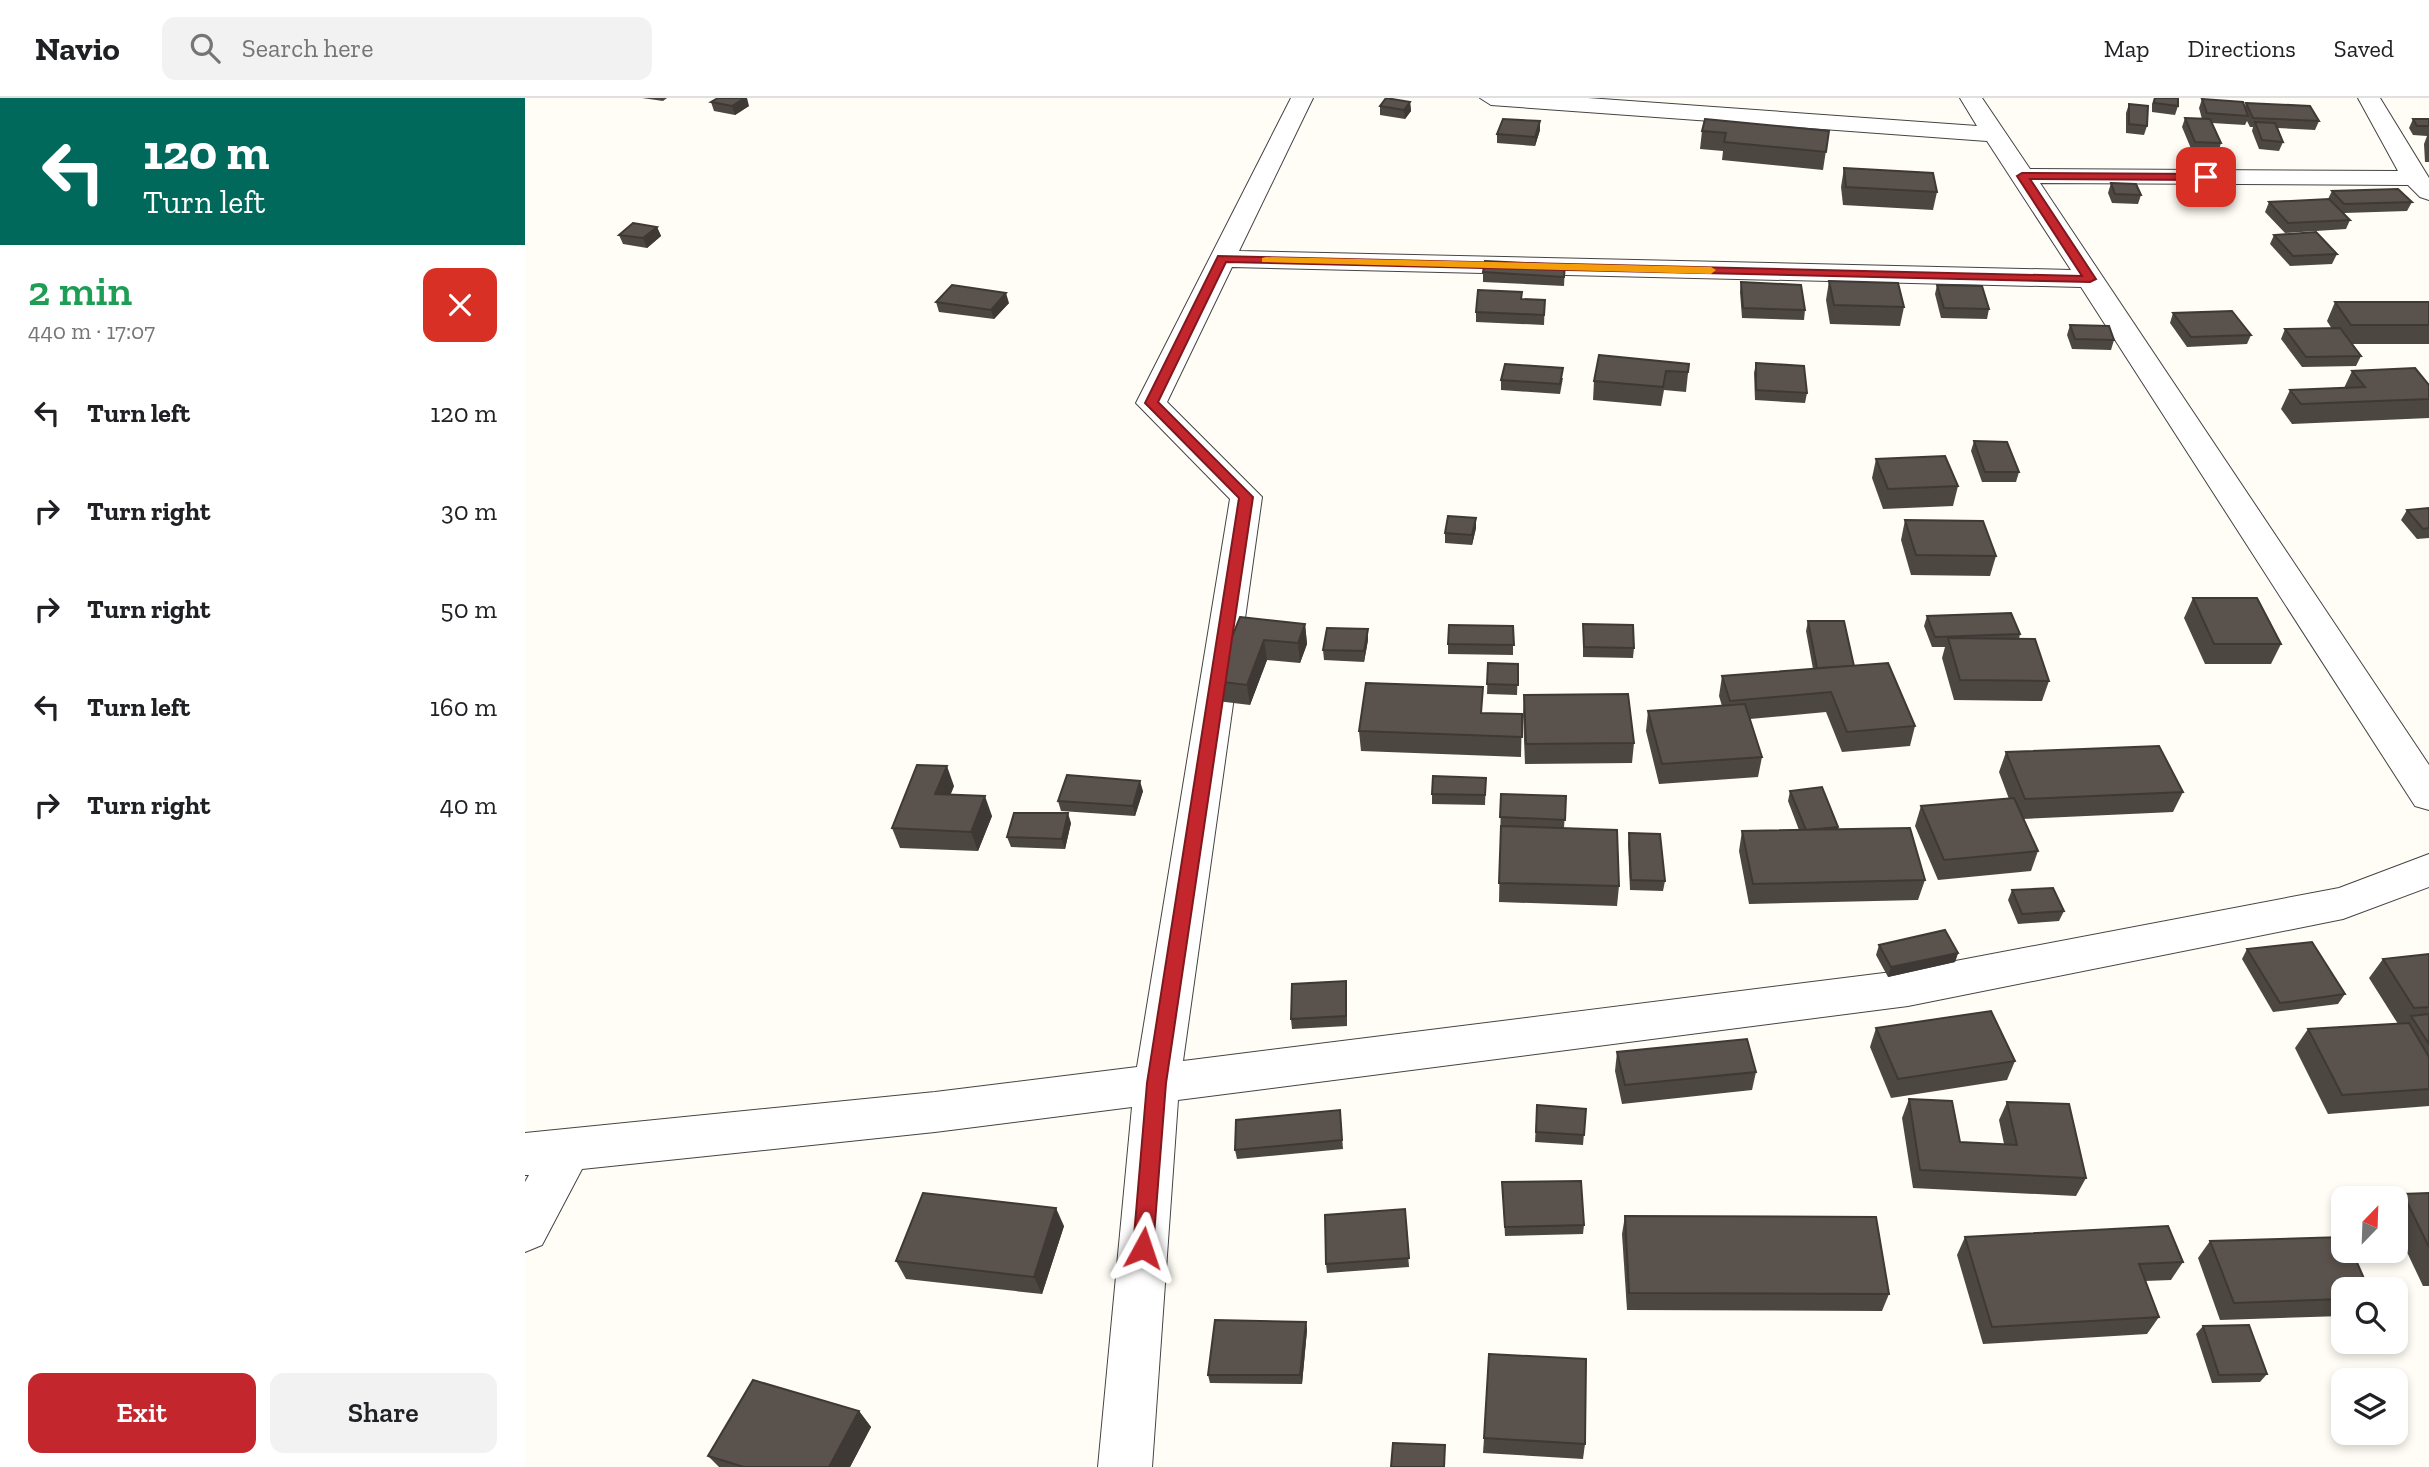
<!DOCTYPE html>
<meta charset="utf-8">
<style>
:root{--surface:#fff;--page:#f2f2f2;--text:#202124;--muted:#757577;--line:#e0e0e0;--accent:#c4262e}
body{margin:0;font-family:"Zilla Slab",serif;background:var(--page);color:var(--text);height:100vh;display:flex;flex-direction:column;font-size:26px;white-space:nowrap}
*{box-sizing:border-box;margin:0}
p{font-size:23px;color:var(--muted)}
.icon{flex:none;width:38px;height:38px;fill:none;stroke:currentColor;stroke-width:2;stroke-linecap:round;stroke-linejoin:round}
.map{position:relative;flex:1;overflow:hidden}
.sheet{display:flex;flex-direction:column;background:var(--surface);width:525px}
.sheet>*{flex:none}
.hud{background:#00695c;color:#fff;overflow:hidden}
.needle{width:46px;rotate:23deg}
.tools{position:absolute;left:1806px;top:1088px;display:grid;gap:14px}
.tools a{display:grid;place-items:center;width:77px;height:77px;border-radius:14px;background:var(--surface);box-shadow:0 4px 10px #0003;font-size:35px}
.pin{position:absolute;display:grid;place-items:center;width:60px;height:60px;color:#fff;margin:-30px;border-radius:14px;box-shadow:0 4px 10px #0006}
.me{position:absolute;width:77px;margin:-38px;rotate:5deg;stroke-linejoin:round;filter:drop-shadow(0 0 5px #0008)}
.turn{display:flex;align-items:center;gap:24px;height:147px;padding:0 28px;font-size:32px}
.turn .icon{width:91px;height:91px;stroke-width:2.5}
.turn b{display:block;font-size:49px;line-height:60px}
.round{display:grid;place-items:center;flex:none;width:74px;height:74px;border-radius:14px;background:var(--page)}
.headline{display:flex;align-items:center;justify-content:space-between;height:119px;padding:0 28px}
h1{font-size:42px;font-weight:600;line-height:52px;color:#1e9e55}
.primary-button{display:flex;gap:14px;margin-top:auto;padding:14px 28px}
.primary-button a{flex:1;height:80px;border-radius:14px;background:var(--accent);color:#fff;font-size:28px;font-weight:600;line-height:80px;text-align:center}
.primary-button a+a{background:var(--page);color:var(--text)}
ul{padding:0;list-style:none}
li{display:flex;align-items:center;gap:21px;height:98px;padding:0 28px}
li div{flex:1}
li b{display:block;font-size:26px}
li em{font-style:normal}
header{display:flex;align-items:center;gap:42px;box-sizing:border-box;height:98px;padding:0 35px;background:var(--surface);border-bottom:2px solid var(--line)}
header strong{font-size:33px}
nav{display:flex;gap:38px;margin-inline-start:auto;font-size:24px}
.search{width:490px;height:63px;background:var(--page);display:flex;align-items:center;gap:18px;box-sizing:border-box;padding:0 24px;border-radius:14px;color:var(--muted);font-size:26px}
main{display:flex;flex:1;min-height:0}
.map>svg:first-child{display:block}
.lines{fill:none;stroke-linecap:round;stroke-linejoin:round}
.minor-casing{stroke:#444;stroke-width:2}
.minor{fill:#fff;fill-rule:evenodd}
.wall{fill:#4d4742}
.shaded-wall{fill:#3f3936}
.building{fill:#5a524d;stroke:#3f3936;stroke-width:2}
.route{fill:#c4262e;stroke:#7f191e;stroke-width:2}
.slow{fill:#f59e0b}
</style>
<header>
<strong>Navio</strong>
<div class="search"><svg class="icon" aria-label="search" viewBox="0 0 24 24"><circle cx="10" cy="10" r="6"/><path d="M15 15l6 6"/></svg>Search here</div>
<nav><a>Map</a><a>Directions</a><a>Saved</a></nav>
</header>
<main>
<section class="sheet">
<div class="hud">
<div class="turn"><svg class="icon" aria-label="left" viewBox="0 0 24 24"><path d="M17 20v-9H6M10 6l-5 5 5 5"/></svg><div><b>120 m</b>Turn left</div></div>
</div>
<div class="headline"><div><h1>2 min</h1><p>440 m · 17:07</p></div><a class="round" style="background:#d93025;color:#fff"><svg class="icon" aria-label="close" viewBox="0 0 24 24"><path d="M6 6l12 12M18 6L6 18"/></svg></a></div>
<ul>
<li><svg class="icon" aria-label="left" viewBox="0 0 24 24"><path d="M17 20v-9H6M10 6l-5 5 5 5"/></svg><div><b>Turn left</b></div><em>120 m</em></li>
<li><svg class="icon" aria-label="right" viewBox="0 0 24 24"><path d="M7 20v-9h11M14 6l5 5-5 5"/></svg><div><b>Turn right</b></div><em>30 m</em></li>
<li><svg class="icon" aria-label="right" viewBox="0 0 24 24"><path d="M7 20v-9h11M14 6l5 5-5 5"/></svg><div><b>Turn right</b></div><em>50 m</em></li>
<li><svg class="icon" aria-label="left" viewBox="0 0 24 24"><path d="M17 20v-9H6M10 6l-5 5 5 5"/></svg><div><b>Turn left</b></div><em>160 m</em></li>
<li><svg class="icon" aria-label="right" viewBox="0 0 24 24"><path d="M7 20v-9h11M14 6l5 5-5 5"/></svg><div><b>Turn right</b></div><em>40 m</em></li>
</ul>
<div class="primary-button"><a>Exit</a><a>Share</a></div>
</section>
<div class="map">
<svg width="1904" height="1369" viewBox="0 0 1904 1369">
<rect width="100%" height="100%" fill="#fffdf5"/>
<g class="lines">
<g class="minor-casing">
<polygon id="minor" points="766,0 788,0 714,153 1546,172 1462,43 966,7 955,0 1063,0 1452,28 1435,0 1457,0 1505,71 1873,73 1833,0 1855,0 1904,80 1904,102 1895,99 1883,87 1515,85 1904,667 1904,712 1890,708 1556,189 707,169 642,304 737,399 658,963 1383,872 1814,790 1904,756 1904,789 1818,821 1383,908 653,1002 627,1369 573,1369 607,1009 410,1034 57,1071 17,1147 0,1154 0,1084 4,1077 0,1077 0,1035 410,994 612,969 705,401 611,305"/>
</g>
<use href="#minor" class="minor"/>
</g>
<g class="wall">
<polygon points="117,0 142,0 138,3"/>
<polygon points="1629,0 1653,0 1653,8 1650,17 1627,14 1627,6"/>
<polygon points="1677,1 1720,8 1721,5 1794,23 1790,32 1753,30 1758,44 1754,53 1734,51 1727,33 1728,29 1725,29 1722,23 1720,27 1687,25 1696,45 1693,55 1667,53 1657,29 1660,20 1677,21 1674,10"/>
<polygon points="186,4 224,8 210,17 189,13"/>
<polygon points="885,4 886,13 880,21 855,17 855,8"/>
<polygon points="1604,6 1622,28 1619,37 1601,35 1601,15"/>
<polygon points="1888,21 1904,21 1904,64 1900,64 1899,46 1902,38 1888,37 1884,30"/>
<polygon points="1015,23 1015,32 1010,48 972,45 972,36"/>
<polygon points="1177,33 1304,33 1298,72 1197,62 1198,53 1175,51"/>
<polygon points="1319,70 1412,94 1408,112 1318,107 1316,89"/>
<polygon points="1586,85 1616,97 1613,106 1587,105 1583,95"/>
<polygon points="1807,93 1887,104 1882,113 1819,115 1825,122 1821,131 1760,135 1740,114 1744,104 1803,101"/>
<polygon points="132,129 136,138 122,150 98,146 94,137"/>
<polygon points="1749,137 1812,156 1807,166 1765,168 1745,146"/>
<polygon points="1040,167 1039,188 958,184 958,174"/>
<polygon points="1304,183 1379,209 1375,228 1305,226 1301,202"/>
<polygon points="1216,184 1280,212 1279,222 1217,220 1215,194"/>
<polygon points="1412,187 1464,211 1462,221 1416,220 1410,196"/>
<polygon points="996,201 1020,202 1019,227 951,224 951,214"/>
<polygon points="411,204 484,205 469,221 414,214"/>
<polygon points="1810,204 1904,204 1904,246 1826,246 1836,258 1831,268 1777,269 1756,241 1760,231 1807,231 1802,223"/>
<polygon points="1648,215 1726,237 1722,246 1662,249 1645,225"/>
<polygon points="1545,227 1589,242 1586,252 1547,251 1542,237"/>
<polygon points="1231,265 1282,295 1280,305 1230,302 1229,275"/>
<polygon points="1164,266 1161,294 1139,292 1136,308 1068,302 1069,283"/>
<polygon points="1827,273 1904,287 1904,320 1767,326 1756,311 1765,292 1819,290"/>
<polygon points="1038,280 1035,296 976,292 976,282"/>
<polygon points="1449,343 1494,374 1491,384 1457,384 1446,353"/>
<polygon points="1351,361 1433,388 1428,408 1358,411 1347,380"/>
<polygon points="1904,410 1904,440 1892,441 1876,422 1882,412"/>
<polygon points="1380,422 1471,458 1465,478 1386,477 1376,442"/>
<polygon points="951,430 947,447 920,445 920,435"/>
<polygon points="1668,500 1756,546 1746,566 1680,566 1659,520"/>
<polygon points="1402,518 1495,536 1494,541 1524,583 1517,603 1429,602 1417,560 1420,549 1407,549 1399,528"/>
<polygon points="715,519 780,526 782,546 775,565 742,562 725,607 692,603 689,583"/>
<polygon points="1283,523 1390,628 1385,648 1317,654 1301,614 1225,621 1237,659 1233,679 1134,686 1121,633 1123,613 1197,608 1194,598 1197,578 1288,571 1281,533"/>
<polygon points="1058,526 1109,550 1108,560 1058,559"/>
<polygon points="988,528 988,557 923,556 923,546"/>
<polygon points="843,542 839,564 799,562 798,552"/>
<polygon points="963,565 993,566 992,597 962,596"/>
<polygon points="999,597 1109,645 1107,665 1000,666 998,617"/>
<polygon points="957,615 997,616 996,659 836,653 834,633"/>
<polygon points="1481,654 1658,694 1648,714 1498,721 1513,753 1506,773 1413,782 1390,728 1396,708 1484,701 1474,674"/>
<polygon points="961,680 960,707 907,706 907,696"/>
<polygon points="429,688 425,697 467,718 453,753 375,750 367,730"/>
<polygon points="618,693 610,718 536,713 533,703"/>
<polygon points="1265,693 1313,729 1313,731 1400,782 1393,802 1224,806 1214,753 1217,733 1274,732 1263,703"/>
<polygon points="976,696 1041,698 1039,730 1094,788 1092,808 974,804"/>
<polygon points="546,725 540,751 486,749 482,739"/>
<polygon points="1104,735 1140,783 1138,793 1105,792 1103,745"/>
<polygon points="1487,792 1539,813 1534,823 1493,826 1483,802"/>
<polygon points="1354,847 1433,855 1430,864 1363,879 1351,857"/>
<polygon points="1722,851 1820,896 1813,906 1748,914 1717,861"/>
<polygon points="1904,856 1904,1008 1803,1016 1770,950 1783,931 1873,926 1844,880 1858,861"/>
<polygon points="822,893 822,928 767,931 766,921"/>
<polygon points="1351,930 1490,963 1482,982 1366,1000 1345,949"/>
<polygon points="1092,954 1231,974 1227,992 1097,1006 1090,973"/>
<polygon points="1384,1001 1435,1044 1479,1046 1474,1022 1482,1004 1561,1080 1551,1098 1388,1090 1377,1020"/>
<polygon points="1012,1007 1061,1011 1058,1047 1010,1044"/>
<polygon points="815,1012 818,1051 712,1061 710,1052"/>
<polygon points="977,1084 1059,1127 1058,1136 980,1138"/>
<polygon points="1904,1095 1904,1188 1898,1188 1871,1131 1871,1105 1878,1096"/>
<polygon points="880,1111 884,1169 802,1175 801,1166"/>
<polygon points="1100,1118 1364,1196 1357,1213 1102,1212 1097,1136"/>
<polygon points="539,1128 517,1196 381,1181 371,1163"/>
<polygon points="1440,1139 1658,1164 1646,1182 1620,1183 1634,1219 1622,1236 1458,1246 1432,1157"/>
<polygon points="1685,1143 1818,1192 1818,1218 1695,1222 1673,1160"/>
<polygon points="781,1224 782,1232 777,1286 685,1285 683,1277"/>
<polygon points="1678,1228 1742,1276 1735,1284 1687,1285 1671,1236"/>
<polygon points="334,1313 346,1329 325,1369 194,1369 183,1358"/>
<polygon points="959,1340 1060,1346 1058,1361 958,1355"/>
</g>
<g class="shaded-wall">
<polygon points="220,0 222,0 224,8 210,17 207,8"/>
<polygon points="885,4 886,13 880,21 879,12"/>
<polygon points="1015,23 1015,32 1010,48 1010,39"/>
<polygon points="132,129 136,138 122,150 118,140"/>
<polygon points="481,195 484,205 469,221 466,212"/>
<polygon points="951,420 951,430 947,447 947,437"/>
<polygon points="780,526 782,546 775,565 773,545"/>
<polygon points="843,531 843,542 839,564 839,553"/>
<polygon points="739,542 742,562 725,607 722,587"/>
<polygon points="422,668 429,688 418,716 410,696"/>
<polygon points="615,683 618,693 610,718 608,708"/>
<polygon points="460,698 467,718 453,753 446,734"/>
<polygon points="543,715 546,725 540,751 537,741"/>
<polygon points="1433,855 1430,864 1363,879 1366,869"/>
<polygon points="531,1110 539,1128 517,1196 509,1179"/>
<polygon points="781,1224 782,1232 777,1286 775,1277"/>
<polygon points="334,1313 346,1329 325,1369 304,1369"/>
</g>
<g class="building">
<polygon points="193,0 220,0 207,8 186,4"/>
<polygon points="861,0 885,4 879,12 855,8"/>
<polygon points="1630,0 1653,0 1653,8 1629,5"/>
<polygon points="1677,1 1718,4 1723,18 1682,15"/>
<polygon points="1721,5 1785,8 1794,23 1728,20"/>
<polygon points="1604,6 1623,8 1622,28 1604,26"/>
<polygon points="1660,20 1685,21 1696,45 1670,44"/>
<polygon points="978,21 1015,23 1010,39 972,36"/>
<polygon points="1180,21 1304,33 1301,54 1199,44 1201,35 1177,33"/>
<polygon points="1888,21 1904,21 1904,28 1892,28"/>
<polygon points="1730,24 1750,25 1758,44 1737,42"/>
<polygon points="1319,70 1408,75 1412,94 1321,89"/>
<polygon points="1586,85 1611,86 1616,97 1590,96"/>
<polygon points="1873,91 1887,104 1819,106 1807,93"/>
<polygon points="1804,101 1825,122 1763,125 1744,104"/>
<polygon points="108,125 132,129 118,140 94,137"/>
<polygon points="1791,134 1812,156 1768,158 1749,137"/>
<polygon points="960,163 1040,167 1039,179 958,174"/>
<polygon points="1304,183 1373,185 1379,209 1309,207"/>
<polygon points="1216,184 1276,187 1280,212 1218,210"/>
<polygon points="427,187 481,195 466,212 411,204"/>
<polygon points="1412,187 1457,188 1464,211 1419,210"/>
<polygon points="953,192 997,194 996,201 1020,202 1019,217 951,214"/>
<polygon points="1810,204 1904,204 1904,227 1826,227"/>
<polygon points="1707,213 1726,237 1666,239 1648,215"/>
<polygon points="1545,227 1584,228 1589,242 1550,241"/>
<polygon points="1815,230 1836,258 1781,259 1760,231"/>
<polygon points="1074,257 1164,266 1163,274 1141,273 1138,289 1069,283"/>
<polygon points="1231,265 1279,268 1282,295 1231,292"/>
<polygon points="980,266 1038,270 1035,286 976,282"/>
<polygon points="1890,270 1904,287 1904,301 1776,306 1765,292 1840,289 1827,273"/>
<polygon points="1449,343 1482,344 1494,374 1460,374"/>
<polygon points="1420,358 1433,388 1363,391 1351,361"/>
<polygon points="1904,410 1904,430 1898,431 1882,412"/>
<polygon points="923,418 951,420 947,437 920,435"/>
<polygon points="1380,422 1458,423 1471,458 1391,457"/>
<polygon points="1668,500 1732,500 1756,546 1689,546"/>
<polygon points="1486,515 1495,536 1410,539 1402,518"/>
<polygon points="715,519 780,526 773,545 739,542 722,587 689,583"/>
<polygon points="1283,523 1319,523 1329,568 1292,570"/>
<polygon points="1058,526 1108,527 1109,550 1059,549"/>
<polygon points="924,527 988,528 989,547 923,546"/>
<polygon points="802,530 843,531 839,553 798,552"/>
<polygon points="1423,540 1510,541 1524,583 1435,582"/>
<polygon points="963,565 993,566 993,587 962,586"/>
<polygon points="1363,565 1390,628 1322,634 1306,594 1205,603 1197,578"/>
<polygon points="841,585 958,589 956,615 997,616 997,639 834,633"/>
<polygon points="1103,596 1109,645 1001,646 999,597"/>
<polygon points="1220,606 1237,659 1137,666 1123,613"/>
<polygon points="1634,648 1658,694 1500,701 1481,654"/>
<polygon points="392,667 422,668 410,696 460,698 446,734 367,730"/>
<polygon points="542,677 615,683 608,708 533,703"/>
<polygon points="908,678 961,680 960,697 907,696"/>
<polygon points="1297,689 1313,729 1281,732 1265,693"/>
<polygon points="976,696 1041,698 1040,722 975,719"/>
<polygon points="1489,700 1513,753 1419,762 1396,708"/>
<polygon points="489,715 543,715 537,741 482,739"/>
<polygon points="976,728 1092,732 1094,788 974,785"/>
<polygon points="1385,730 1400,782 1228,786 1217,733"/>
<polygon points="1104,735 1135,736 1140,783 1106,782"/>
<polygon points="1528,790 1539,813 1497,816 1487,792"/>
<polygon points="1420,832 1433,855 1366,869 1354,847"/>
<polygon points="1787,844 1820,896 1755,905 1722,851"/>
<polygon points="1904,856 1904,909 1889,910 1858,861"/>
<polygon points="821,883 821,918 766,921 767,886"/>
<polygon points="1466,913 1490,963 1373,981 1351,930"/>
<polygon points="1904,916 1904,946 1886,918"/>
<polygon points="1884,925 1904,959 1904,991 1817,997 1783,931"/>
<polygon points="1222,941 1231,974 1100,987 1092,954"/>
<polygon points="1384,1001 1427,1003 1435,1044 1492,1047 1482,1004 1544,1006 1561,1080 1395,1072"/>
<polygon points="1012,1007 1061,1011 1059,1037 1011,1034"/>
<polygon points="815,1012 817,1042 710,1052 711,1022"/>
<polygon points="1056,1083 1059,1127 980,1129 977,1084"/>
<polygon points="398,1095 531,1110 509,1179 371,1163"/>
<polygon points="1904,1095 1904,1149 1878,1096"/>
<polygon points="880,1111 884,1160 801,1166 800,1117"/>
<polygon points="1100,1118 1351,1119 1364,1196 1104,1195"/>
<polygon points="1643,1128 1658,1164 1614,1166 1634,1219 1467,1229 1440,1139"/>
<polygon points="1818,1139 1818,1153 1827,1153 1844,1192 1818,1192 1818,1201 1709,1205 1685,1143"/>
<polygon points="690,1222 781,1224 775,1277 683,1277"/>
<polygon points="1724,1227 1742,1276 1694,1277 1678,1228"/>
<polygon points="964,1256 1061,1261 1060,1346 959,1340"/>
<polygon points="228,1282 334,1313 304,1369 219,1369 183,1358"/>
<polygon points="868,1345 920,1347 919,1369 866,1369"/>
</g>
<polygon class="route" points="1497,75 1681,76 1686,79 1681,82 1505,81 1571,181 1565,184 701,164 633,304 728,399 641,985 628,1150 625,1156 618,1159 611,1156 608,1150 622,985 714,400 620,305 693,158 1557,178 1492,78"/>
<polygon class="slow" points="741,159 1186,169 1191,172 1186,176 737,164 737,160"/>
</svg>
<div class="tools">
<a><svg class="needle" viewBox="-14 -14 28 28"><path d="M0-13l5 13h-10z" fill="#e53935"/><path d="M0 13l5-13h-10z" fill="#757577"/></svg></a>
<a><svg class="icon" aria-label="search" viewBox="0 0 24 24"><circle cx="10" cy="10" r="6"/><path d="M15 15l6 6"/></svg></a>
<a><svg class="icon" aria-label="layers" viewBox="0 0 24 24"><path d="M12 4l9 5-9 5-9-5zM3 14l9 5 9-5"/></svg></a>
</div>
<div class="pin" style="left:1681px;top:79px;background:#d93025"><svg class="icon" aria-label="arrive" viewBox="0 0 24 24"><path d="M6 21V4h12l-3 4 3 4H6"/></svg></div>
<svg class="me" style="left:618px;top:1150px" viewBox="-20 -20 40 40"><path d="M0-17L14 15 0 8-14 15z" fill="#c4262e" stroke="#fff" stroke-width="4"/></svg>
</div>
</main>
